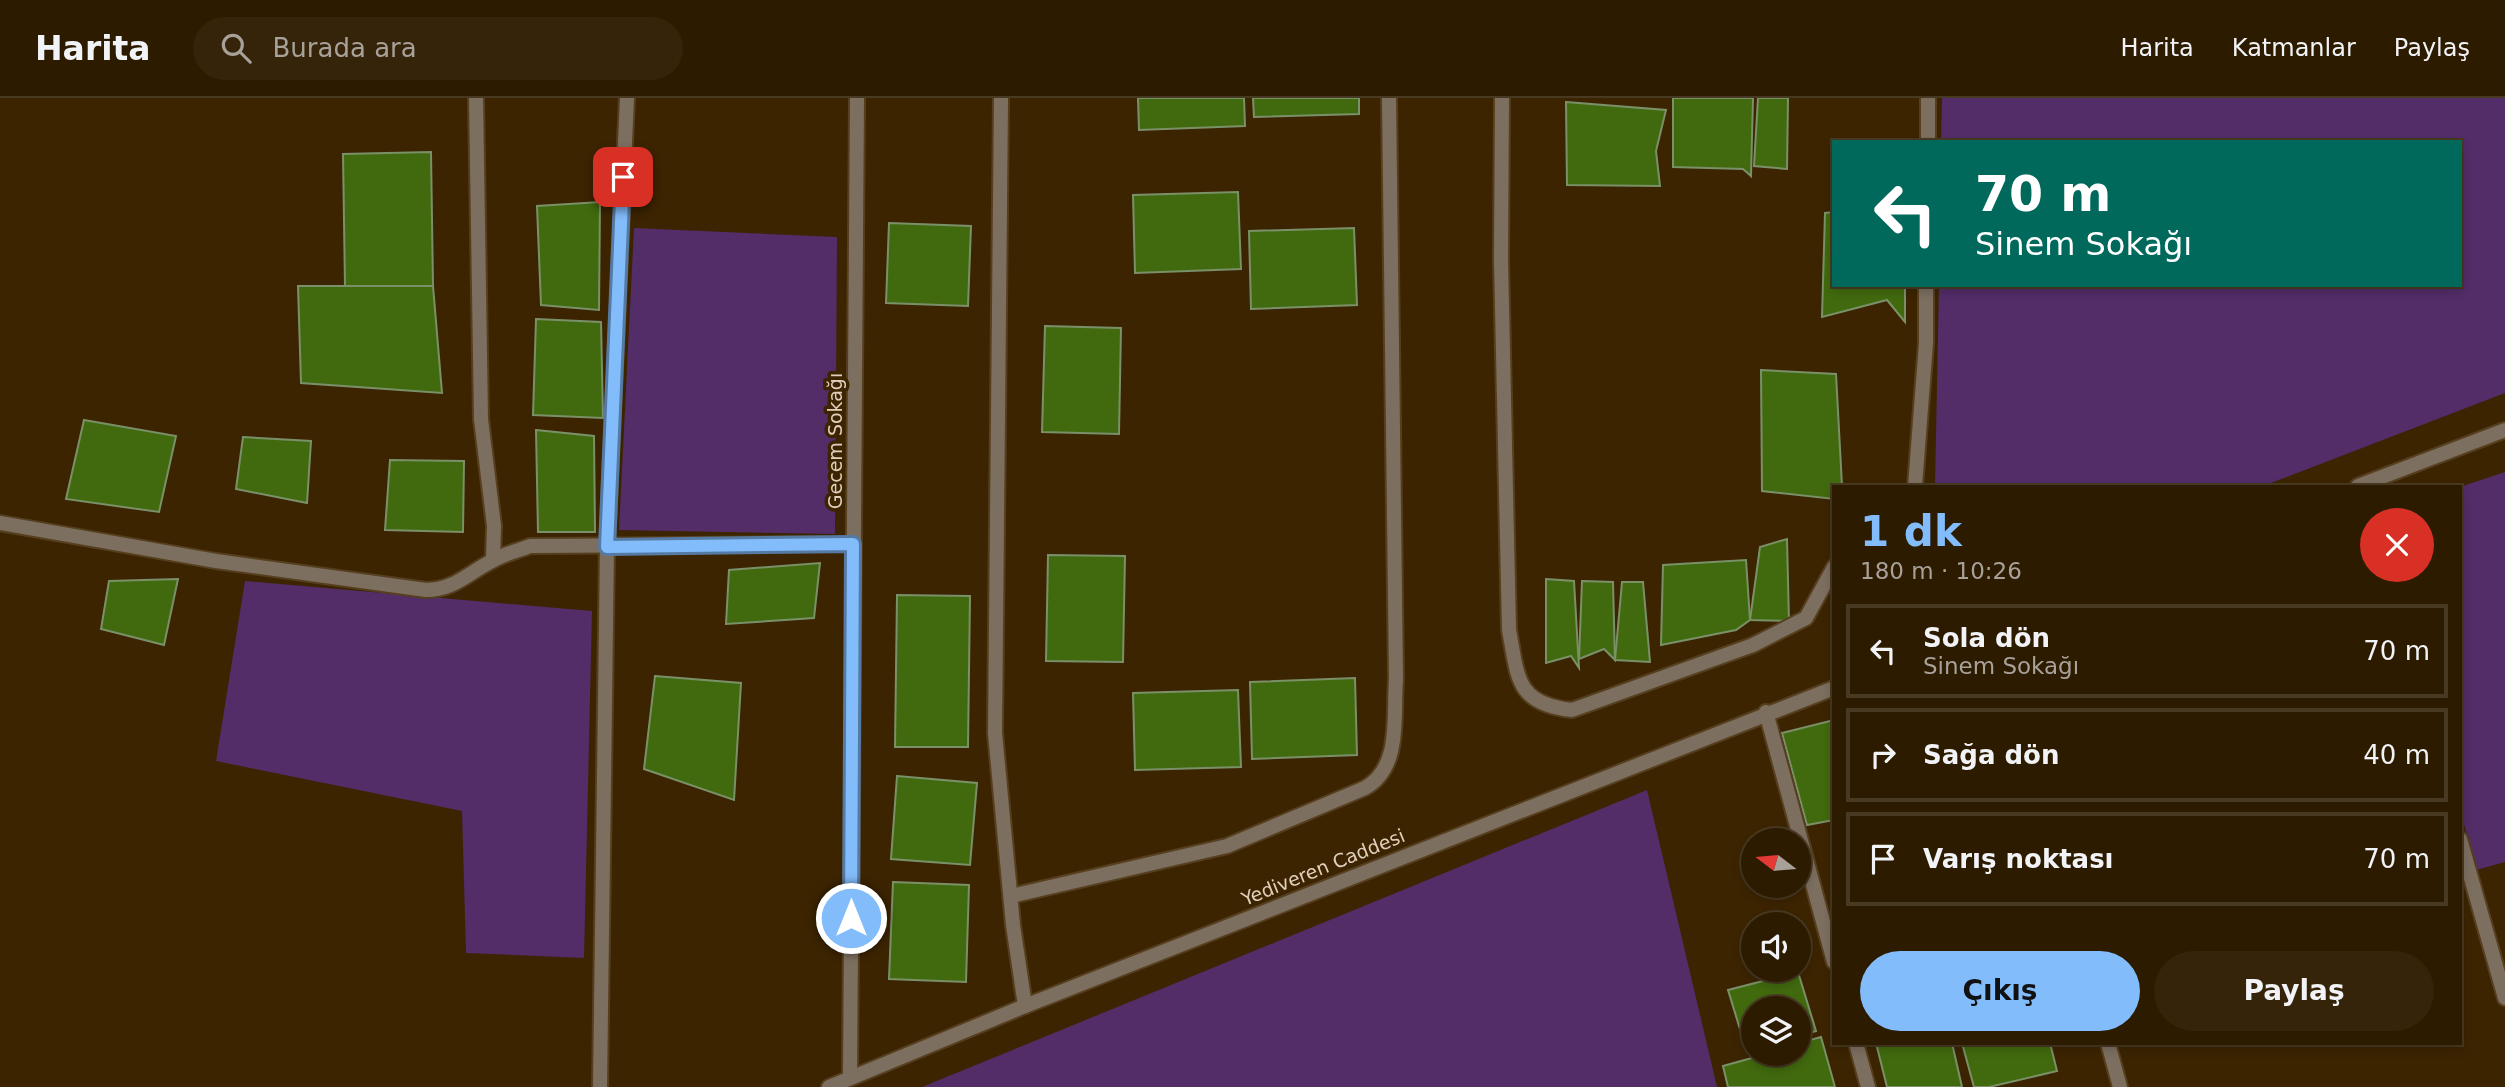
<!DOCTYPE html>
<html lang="tr">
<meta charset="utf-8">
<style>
:root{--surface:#2d1b00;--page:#35240a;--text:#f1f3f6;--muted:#a7a199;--line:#483922;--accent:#83bcfb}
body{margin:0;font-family:"DejaVu Sans",sans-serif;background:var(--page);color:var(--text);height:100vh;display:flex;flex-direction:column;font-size:26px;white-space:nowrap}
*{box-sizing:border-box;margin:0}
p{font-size:23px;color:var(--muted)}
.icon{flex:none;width:38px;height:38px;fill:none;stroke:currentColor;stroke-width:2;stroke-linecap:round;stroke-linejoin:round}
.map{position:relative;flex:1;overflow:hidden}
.details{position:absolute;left:1832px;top:387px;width:630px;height:560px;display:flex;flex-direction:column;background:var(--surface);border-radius:0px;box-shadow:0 4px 10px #0003,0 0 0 2px var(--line)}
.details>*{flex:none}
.hud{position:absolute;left:1832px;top:42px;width:630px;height:147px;border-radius:0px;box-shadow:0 4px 10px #0003,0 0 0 2px var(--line);background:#00695c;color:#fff;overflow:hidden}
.needle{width:46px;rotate:286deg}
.fabs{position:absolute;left:1741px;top:730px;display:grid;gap:14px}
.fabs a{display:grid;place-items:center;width:70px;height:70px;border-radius:50%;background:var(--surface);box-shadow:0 4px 10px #0003,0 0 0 2px var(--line);font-size:35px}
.pin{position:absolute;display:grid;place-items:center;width:60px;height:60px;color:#fff;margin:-30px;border-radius:14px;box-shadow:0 4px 10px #0006}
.me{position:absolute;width:77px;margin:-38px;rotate:0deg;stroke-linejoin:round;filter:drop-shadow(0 0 5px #0008)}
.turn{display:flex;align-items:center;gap:24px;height:147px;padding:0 28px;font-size:32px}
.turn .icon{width:91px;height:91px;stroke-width:2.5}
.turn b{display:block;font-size:49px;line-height:60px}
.round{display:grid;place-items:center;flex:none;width:74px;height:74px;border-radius:37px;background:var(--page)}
.overview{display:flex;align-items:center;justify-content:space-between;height:119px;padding:0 28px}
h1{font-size:42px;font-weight:700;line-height:52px;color:var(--accent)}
.button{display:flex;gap:14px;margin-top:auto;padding:14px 28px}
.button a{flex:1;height:80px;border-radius:42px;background:var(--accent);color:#111;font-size:28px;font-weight:700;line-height:80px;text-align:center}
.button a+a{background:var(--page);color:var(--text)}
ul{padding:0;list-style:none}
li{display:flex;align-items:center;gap:21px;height:94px;margin:0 14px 10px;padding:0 14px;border:4px solid var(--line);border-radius:0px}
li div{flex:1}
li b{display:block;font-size:26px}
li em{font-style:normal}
header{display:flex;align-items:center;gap:42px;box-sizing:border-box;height:98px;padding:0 35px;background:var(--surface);border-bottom:2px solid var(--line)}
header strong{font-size:33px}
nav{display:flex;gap:38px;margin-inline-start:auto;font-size:24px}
.search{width:490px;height:63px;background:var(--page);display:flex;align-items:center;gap:18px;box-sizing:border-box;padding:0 24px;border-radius:38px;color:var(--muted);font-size:26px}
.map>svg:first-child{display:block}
.green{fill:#522d67}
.building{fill:#416a0e;stroke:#7a9069;stroke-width:2}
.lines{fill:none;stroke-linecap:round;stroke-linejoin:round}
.minor-casing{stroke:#563f1e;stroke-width:18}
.minor{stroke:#7c6f60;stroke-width:14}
.route-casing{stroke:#557aa3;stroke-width:18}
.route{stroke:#83bcfb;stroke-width:12}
.labels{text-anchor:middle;stroke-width:7;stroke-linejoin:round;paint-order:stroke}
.street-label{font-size:19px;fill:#dfcfbc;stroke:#3c2400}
</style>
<header>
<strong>Harita</strong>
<div class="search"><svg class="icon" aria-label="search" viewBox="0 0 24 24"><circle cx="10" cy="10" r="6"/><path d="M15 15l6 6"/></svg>Burada ara</div>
<nav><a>Harita</a><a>Katmanlar</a><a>Paylaş</a></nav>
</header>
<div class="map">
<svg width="2505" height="989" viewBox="0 0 2505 989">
<rect width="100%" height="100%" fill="#3c2400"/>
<g class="green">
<polygon points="1942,0 2505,0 2505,295 2263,388 1935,388 1939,187 2460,187 2460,44 1941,44"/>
<polygon points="634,130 837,139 835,436 619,432"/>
<polygon points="2505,374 2505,764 2476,772 2460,711 2460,389"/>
<polygon points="245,483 592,513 584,860 466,855 462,713 216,663"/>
<polygon points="1647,692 1717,989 922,989"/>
</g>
<g class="building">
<polygon points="1138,0 1244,0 1245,28 1139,32"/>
<polygon points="1253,0 1359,0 1359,16 1254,19"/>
<polygon points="1673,0 1753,0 1751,78 1743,71 1673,69"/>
<polygon points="1758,0 1788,0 1787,71 1754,68"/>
<polygon points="1566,4 1666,12 1656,53 1660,88 1567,87"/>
<polygon points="431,54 433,188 345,189 343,56"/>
<polygon points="1238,94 1241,171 1135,175 1133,97"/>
<polygon points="600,104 599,212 541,207 537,108"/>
<polygon points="1834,114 1834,187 1905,187 1905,224 1887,202 1822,219 1825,115"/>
<polygon points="889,125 971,128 968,208 886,205"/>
<polygon points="1354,130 1357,207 1251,211 1249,133"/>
<polygon points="298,188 433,188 442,295 301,285"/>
<polygon points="536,221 601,224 603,320 533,317"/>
<polygon points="1045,228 1121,230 1119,336 1042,334"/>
<polygon points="1761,272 1836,276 1842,388 1834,388 1834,401 1762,393"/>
<polygon points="84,322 176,338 159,414 66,401"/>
<polygon points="536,332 594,338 595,434 538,434"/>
<polygon points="243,339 311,343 307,405 236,391"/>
<polygon points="390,362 464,363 463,434 385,432"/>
<polygon points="1787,441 1789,523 1750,522 1760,449"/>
<polygon points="1048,457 1125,458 1123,564 1046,563"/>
<polygon points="1746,462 1750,522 1736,532 1661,547 1663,467"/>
<polygon points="820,465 814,520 726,526 729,472"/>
<polygon points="178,481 164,547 101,531 109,483"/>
<polygon points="1546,481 1574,483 1579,570 1571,558 1546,565"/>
<polygon points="1582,483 1613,484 1615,562 1604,551 1579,561"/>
<polygon points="1622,484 1643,484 1650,564 1615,562"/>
<polygon points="897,497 970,498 968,649 895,649"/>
<polygon points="655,578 741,585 734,702 644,671"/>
<polygon points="1355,580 1357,657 1252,661 1250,584"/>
<polygon points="1238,592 1241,669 1135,672 1133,595"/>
<polygon points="1834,622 1834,722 1807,727 1782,635"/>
<polygon points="897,678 977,685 970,767 891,761"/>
<polygon points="893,784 969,787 966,884 889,881"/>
<polygon points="1798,874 1816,933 1799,938 1799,910 1754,910 1754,952 1747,954 1728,892"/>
<polygon points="1821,939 1835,989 1728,989 1723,968 1766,956 1799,956 1799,945"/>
<polygon points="1876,945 1952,945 1962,989 1887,989"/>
<polygon points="1962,945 2050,945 2057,973 1989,989 1974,989"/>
</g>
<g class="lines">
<g class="minor-casing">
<g id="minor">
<polyline points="476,0 481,321 494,428 493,462"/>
<polyline points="1001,0 995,635 1013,827 1025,908"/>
<path d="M 1502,0 L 1501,162 L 1509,532 C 1518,580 1516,606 1572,612 L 1753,547 L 1806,520 L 1834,469"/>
<polyline points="1928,44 1928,0"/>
<polyline points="1915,388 1926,245 1926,187"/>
<polyline points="2358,388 2505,332"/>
<path d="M 0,425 L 216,463 L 426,492 C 454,492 468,475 492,463 C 503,456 518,453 530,448 L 853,446"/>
<polyline points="1766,614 1834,864"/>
<polyline points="2460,741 2505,900"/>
<path d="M 1011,798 L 1227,748 L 1365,690 C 1402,669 1393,618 1396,581 L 1389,0"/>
<polyline points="1856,945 1868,989"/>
<polyline points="2108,945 2120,989"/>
<polyline points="850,979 857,0"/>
<polyline points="600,989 607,449 627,0"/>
<polyline points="829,989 1025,908 1834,590"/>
</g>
</g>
<use href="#minor" class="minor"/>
</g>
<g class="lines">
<g class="route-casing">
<polyline id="route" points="623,79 607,449 853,446 851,820"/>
</g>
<use href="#route" class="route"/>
</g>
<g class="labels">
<g class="street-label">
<text transform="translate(835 343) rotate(-90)" y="7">Gecem Sokağı</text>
<text transform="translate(1323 769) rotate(-22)" y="7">Yediveren Caddesi</text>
</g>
</g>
</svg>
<div class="fabs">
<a><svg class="needle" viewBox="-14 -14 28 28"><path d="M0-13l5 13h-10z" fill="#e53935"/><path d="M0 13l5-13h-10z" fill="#a7a199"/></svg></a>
<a><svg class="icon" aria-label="sound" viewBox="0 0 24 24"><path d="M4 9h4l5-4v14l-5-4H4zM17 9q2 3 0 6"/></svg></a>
<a><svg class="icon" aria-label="layers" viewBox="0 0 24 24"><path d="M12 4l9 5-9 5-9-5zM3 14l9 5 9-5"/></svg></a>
</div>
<div class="pin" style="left:623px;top:79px;background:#d93025"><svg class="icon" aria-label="arrive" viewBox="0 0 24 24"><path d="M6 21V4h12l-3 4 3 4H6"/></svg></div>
<svg class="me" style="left:851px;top:820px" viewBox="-20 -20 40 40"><circle r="17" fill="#83bcfb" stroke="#fff" stroke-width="3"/><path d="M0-11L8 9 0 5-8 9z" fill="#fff"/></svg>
<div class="hud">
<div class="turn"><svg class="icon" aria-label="left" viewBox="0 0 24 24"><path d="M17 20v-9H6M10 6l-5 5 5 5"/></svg><div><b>70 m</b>Sinem Sokağı</div></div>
</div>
<section class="details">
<div class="overview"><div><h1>1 dk</h1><p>180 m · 10:26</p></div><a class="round" style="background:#d93025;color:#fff"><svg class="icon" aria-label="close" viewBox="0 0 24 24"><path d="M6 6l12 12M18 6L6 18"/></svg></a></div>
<ul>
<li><svg class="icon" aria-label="left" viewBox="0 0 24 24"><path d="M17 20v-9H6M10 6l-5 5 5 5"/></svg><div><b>Sola dön</b><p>Sinem Sokağı</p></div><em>70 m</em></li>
<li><svg class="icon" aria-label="right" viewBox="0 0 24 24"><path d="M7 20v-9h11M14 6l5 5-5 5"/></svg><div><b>Sağa dön</b></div><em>40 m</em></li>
<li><svg class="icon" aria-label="arrive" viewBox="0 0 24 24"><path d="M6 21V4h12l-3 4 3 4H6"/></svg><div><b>Varış noktası</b></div><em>70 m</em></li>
</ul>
<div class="button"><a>Çıkış</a><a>Paylaş</a></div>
</section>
</div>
